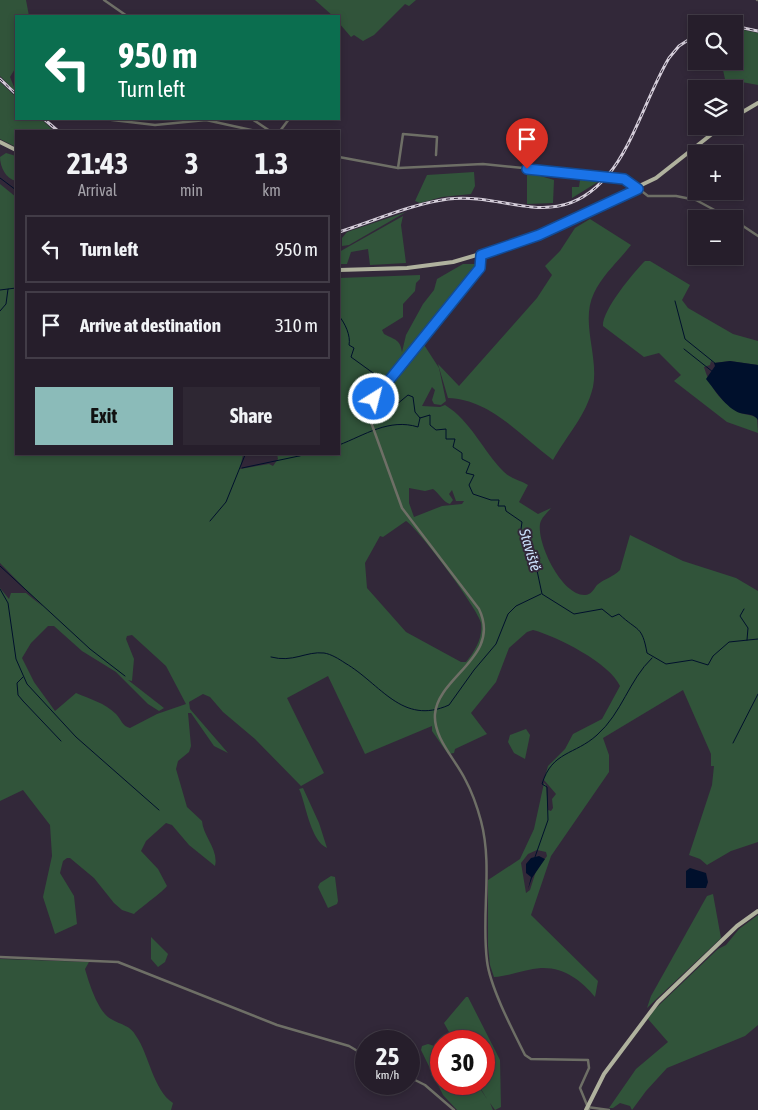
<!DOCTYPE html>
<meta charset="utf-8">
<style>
:root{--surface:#261e2b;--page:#2e2733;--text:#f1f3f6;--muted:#a4a2a9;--line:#423c47;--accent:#8bbbb9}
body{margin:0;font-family:"Asap Condensed",sans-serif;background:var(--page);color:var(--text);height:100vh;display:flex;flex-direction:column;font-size:19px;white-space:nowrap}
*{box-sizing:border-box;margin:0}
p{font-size:16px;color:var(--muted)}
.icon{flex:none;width:28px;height:28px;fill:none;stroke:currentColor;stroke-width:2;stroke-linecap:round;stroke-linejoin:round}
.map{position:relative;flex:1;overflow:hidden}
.panel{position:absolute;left:15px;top:130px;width:325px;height:325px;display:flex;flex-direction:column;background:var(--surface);border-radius:0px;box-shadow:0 2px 8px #0003,0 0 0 1px var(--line)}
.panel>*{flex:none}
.top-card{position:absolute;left:15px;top:15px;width:325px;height:105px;border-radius:0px;box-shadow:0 2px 8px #0003,0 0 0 1px var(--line);background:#0b6e4f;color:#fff;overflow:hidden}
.fabs{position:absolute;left:688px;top:15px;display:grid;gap:10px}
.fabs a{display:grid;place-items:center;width:55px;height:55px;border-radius:0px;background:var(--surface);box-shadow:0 2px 8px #0003,0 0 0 1px var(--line);font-size:25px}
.speed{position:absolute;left:355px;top:1030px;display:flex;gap:10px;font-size:25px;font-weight:700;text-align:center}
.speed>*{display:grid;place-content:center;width:65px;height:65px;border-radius:50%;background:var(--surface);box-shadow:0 2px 8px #0003,0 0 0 1px var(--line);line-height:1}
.speed small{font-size:12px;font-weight:400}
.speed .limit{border:8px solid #d22;background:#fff;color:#111}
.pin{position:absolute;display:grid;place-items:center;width:42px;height:42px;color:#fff;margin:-51px -21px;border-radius:50% 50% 50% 0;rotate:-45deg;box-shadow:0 0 5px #0007}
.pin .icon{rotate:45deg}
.me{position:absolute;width:55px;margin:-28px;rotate:36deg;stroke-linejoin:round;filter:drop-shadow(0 0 4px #0008)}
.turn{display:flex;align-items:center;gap:18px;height:105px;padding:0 20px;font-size:22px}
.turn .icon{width:65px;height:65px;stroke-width:2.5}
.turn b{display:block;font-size:35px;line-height:42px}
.eta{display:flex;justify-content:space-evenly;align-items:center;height:85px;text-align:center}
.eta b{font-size:30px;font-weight:700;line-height:35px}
.button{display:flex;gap:10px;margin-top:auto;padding:10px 20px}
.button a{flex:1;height:58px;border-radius:0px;background:var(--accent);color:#111;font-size:20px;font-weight:700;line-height:58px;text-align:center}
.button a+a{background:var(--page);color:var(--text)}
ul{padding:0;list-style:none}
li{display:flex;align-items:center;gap:15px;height:68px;margin:0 10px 8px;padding:0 10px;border:2px solid var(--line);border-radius:0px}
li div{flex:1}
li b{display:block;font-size:19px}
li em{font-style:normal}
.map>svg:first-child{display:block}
.green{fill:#31543a;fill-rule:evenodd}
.water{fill:#00102c}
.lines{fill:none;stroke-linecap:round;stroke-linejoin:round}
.stream{stroke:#00102c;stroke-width:1}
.minor{stroke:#6e6f66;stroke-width:2.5}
.major{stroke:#b0b29e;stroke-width:4}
.rail-casing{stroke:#d4cdd9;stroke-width:3}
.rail{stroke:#322839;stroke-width:1;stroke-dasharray:4;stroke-linecap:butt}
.route-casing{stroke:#114b97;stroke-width:12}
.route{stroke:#1a73e8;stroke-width:9}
.labels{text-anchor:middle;stroke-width:4;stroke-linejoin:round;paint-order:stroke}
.water-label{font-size:15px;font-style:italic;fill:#cae0fb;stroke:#322839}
</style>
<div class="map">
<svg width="758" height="1110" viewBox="0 0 758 1110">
<rect width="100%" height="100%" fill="#322839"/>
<g class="green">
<polygon points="0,0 26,0 29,16 16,16 16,67 10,77 16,92 0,76"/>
<polygon points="315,0 416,0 409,6 405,4 374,35 363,41 354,35 351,37 339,23 339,16 333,16"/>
<polygon points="734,28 758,33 758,85 725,79 721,61 734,61"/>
<polygon points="0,82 16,97 16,119 41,119 54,131 16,131 16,147 0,139"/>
<path d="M 6,153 L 16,156 L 16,181 C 6,179 0,167 0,157 Z"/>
<polygon points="474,172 475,186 471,194 442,197 420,203 415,201 427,175"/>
<polygon points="527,172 554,180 553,203 527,204"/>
<polygon points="595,177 601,178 601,180 572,198 572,187 579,187 580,180"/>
<path d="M 0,184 L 16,197 L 16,454 L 243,454 L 240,469 L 269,464 L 273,466 L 278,459 L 277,454 L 339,454 L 339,278 L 420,275 L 420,279 L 416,283 L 415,291 L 403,304 L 403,317 L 382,330 L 384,334 C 395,340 400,339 402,352 L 406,335 L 423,304 L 434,290 L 437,279 L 463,264 L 477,264 L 477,269 L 419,337 L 439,368 L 446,401 L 441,405 L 434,404 L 432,400 L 435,390 L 432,387 L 422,406 L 440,407 L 445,405 C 471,421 483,451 504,472 C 511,479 520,480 528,485 L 519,502 L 538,514 L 551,508 C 547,513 541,518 540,524 C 537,544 562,596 585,595 C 591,595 594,589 597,585 C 604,579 613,577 620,570 L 630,535 L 683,561 L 736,578 L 758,591 L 758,842 L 731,851 L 707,865 L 700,859 L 689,855 L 712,785 L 714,766 L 711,766 L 711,754 L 683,690 L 603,738 L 609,755 L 609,772 L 551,856 L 531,915 L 598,981 L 595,997 C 582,981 564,967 541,968 C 526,969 510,976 494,977 L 490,965 L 488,946 L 488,880 L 520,859 L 534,829 L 544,783 L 546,785 L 548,810 L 551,811 L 553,808 L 552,799 L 556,794 L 544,780 L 548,766 L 565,749 L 573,734 L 602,719 L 620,686 C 610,663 556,636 533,630 L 527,632 L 509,648 L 496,682 L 471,713 L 487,734 L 455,749 L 454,753 L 448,754 L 432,731 L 432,726 L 365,754 L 328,676 L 287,698 L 324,773 L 301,786 L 255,739 L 223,712 L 210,697 L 203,694 L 189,702 L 190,709 L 228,753 L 214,746 L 191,713 L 188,713 L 191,746 L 189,752 L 178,761 L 176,769 L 187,807 L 202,821 C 203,836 219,850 215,866 L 189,845 L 172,825 L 166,823 L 146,841 L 141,851 L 158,869 L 167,886 C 164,891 141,907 134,914 L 122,910 L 114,903 L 94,878 L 70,858 L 67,858 L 63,861 L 60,873 L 74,896 L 77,924 L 55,934 L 43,897 L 52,856 L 50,825 L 23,790 L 0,801 L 0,588 L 9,599 L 11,593 L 26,593 L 42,606 L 0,563 ZM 409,488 L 425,491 L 433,489 C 439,493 443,502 450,504 L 453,500 L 449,494 L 452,490 L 456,501 L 464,501 L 462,504 L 442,506 L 414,517 L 409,503 ZM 406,521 C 417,527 479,610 481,623 C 483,638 475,651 466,662 L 461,662 L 406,632 L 367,588 L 365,563 L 380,536 L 383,537 ZM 48,626 L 54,626 L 82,651 L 116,672 L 148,704 L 159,711 L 164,708 L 128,680 L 132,681 L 134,659 L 126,639 L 127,636 L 132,635 L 166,666 L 186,704 L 157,714 L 130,728 C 122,726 121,719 116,714 C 105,703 90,699 76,693 L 55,711 L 34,682 L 22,658 L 31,643 ZM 537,850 L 546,852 L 547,856 L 536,871 L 530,890 L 526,893 L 521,863 L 528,854 Z"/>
<polygon points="406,212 349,245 342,246 342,238 347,232"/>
<polygon points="403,216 401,225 406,263 370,265 368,249 351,252 347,264 339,264 339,252"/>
<path d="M 590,219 L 631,245 C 619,261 603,274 594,293 C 580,322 599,356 593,387 C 586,416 567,435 553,460 C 521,436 490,399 448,398 L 438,364 L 459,386 L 537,298 L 552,275 L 545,266 L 560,251 L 575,228 Z"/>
<path d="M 645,261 L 650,261 L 690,285 L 682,300 L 688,308 L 733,334 L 758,341 L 758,365 L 730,361 L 714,363 L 711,361 L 710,365 L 704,367 C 710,387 719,400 738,412 C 744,415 751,414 757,418 L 758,433 L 727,422 L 674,381 L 681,375 L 659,353 L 644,357 L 603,326 C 602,310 634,272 645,261 Z"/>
<polygon points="526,729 530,735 525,759 514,753 508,742 510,735"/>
<path d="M 303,788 L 319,823 L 327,848 C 311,841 306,806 300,791 L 299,789 Z"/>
<polygon points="331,876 335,877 338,901 337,904 328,908 318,887 320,883"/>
<polygon points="713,894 721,938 647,1008 651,996 707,896"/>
<polygon points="758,915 758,1025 745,1036 667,1068 646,1091 632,1110 630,1106 620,1103 613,1108 609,1108 636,1069 668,1042 648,1019 655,1009 718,949 726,945 739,929"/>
<polygon points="151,937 168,954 165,962 158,967 151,959"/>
<path d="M 0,959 L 89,962 L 85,969 C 89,983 98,1012 111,1019 C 121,1025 130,1025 136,1036 C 149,1054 153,1090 173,1103 L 171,1110 L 0,1110 Z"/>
<polygon points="466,997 468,997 500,1060 501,1107 495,1110 490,1103 493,1110 457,1110 443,1095 421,1050 422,1046 428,1044 441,1048 441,1084 477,1084 487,1099 478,1084 484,1084 484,1041 454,1041 444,1023"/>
</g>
<g class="water">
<path d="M 730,361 L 758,365 L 758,420 C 753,413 747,415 740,413 C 726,408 715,390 706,379 L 715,366 L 714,363 Z"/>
<polygon points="539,856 545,859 532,878 528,889 531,877 526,873 526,864 531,858"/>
<polygon points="690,868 706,873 708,882 706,888 686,888 686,871"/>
</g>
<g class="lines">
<g class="stream">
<polyline points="0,178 16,190"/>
<polyline points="0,290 8,289"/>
<polyline points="675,301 685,339 716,364"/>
<polyline points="0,311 6,304 8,289 16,288"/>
<path d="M 339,316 C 345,323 351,336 349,345 L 354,348 L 351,357 L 380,378 L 379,384 L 372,389 L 373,393 L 379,395 L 388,390 L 393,403 L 396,405 L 408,395 L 413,397 L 415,412 L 420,418 L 430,415 L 430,425 L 436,430 L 446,429 L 446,439 L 455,439 L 453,447 L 462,453 L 462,459 L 470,463 L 466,473 L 474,475 L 469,485 L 473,494 L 491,500 L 499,500 L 498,506 L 505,506 L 506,511 L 522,522 L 521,529 L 535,561 L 542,594 L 574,614 L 602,609 L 612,617 L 619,614 C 638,632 642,625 647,653 L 666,664 L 692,660 L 708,665 L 713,656 L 729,642 L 758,639"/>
<polyline points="684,349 713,372"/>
<path d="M 339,445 C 365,435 389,418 418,427 L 420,418"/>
<polyline points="296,454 299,456 308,454"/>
<polyline points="242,468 299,456"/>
<polyline points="210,521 226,502 245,455 248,454"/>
<polyline points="0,566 90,649 125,676"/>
<polyline points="0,589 8,603 16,659 27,684 76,737 159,810"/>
<polyline points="744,609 740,616 748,628 747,640"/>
<path d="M 271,657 C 293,663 306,651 324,653 C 331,654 339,659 345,663 C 381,684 402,726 449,705 L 474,670 L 496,644 L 508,614 L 516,606 L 541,594"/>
<polyline points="23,677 17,683 18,695 23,701 61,741"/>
<polyline points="733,743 758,694"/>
<path d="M 535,857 L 548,820 L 547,787 L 542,784 C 552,751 575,755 597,735 C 622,713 629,680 652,658"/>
</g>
<g class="minor">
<polyline points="104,0 127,16"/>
<polyline points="757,0 758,0"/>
<polyline points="104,119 155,125 206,120 256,131"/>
<polyline points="252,119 270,131"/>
<polyline points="280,131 289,119"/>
<polyline points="339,157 398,168 483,164 613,177 630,182 648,196 676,196 696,200 731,219"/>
<polyline points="398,168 403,134 437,137 436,155"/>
<polyline points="734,220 758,236"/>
<path d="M 481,255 L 479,268 L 475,274 L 377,392 L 372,404 L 371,422 L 402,508 L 479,609 C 502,657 438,676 435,714 C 433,737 455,759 465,779 C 472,792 477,806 481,821 C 493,866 481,915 487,961 C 490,987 513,1031 525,1055 L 531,1059 L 588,1060 L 589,1068 L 580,1088 L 589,1110"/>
<polyline points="0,957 118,962 277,1025 349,1046 366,1056"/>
<polyline points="409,1077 425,1085 454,1110"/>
<polyline points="587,1107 609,1110"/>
</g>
<g class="major">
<polyline points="734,117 758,103"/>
<polyline points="0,142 16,150"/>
<polyline points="339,270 407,268 453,262 524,241 656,178 722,126"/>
<polyline points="586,1110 604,1074 658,1002 737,926 758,911"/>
</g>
<g class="rail-casing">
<g id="rail">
<polyline points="734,26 758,31"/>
<polyline points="0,79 16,94"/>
<polyline points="44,119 58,131"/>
<path d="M 339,232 C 374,221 411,204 448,199 C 508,192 557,235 608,175 C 633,146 648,93 669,58 L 679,46 L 696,35"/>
</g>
</g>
<use href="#rail" class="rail"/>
</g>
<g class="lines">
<g class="route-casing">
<polyline id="route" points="374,399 475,274 480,268 481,255 539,235 638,189 624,179 527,169"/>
</g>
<use href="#route" class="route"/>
</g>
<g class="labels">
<g class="water-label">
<text transform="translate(530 550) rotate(73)" y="5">Staviště</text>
</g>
</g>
</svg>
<div class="fabs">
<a><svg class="icon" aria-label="search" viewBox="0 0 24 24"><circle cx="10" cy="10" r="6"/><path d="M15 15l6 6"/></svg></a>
<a><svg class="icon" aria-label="layers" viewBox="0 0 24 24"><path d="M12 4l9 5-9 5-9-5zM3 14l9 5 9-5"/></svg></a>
<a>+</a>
<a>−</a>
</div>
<div class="speed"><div>25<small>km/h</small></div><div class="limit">30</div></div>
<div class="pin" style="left:527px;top:169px;background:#d93025"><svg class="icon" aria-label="arrive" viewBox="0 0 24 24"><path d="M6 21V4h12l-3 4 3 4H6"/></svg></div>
<svg class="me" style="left:374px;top:399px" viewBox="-20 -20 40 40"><circle r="17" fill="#1a73e8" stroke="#fff" stroke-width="3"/><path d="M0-11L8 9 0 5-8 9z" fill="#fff"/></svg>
<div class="top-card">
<div class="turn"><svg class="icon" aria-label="left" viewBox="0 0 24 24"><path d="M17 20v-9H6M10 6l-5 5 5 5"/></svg><div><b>950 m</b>Turn left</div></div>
</div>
<section class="panel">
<div class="eta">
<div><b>21:43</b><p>Arrival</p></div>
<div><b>3</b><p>min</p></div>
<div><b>1.3</b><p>km</p></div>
</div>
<ul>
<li><svg class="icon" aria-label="left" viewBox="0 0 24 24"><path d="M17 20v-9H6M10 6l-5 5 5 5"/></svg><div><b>Turn left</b></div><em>950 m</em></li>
<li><svg class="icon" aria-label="arrive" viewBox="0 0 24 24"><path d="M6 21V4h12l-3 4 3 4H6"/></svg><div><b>Arrive at destination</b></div><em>310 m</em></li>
</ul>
<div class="button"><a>Exit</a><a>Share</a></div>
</section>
</div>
